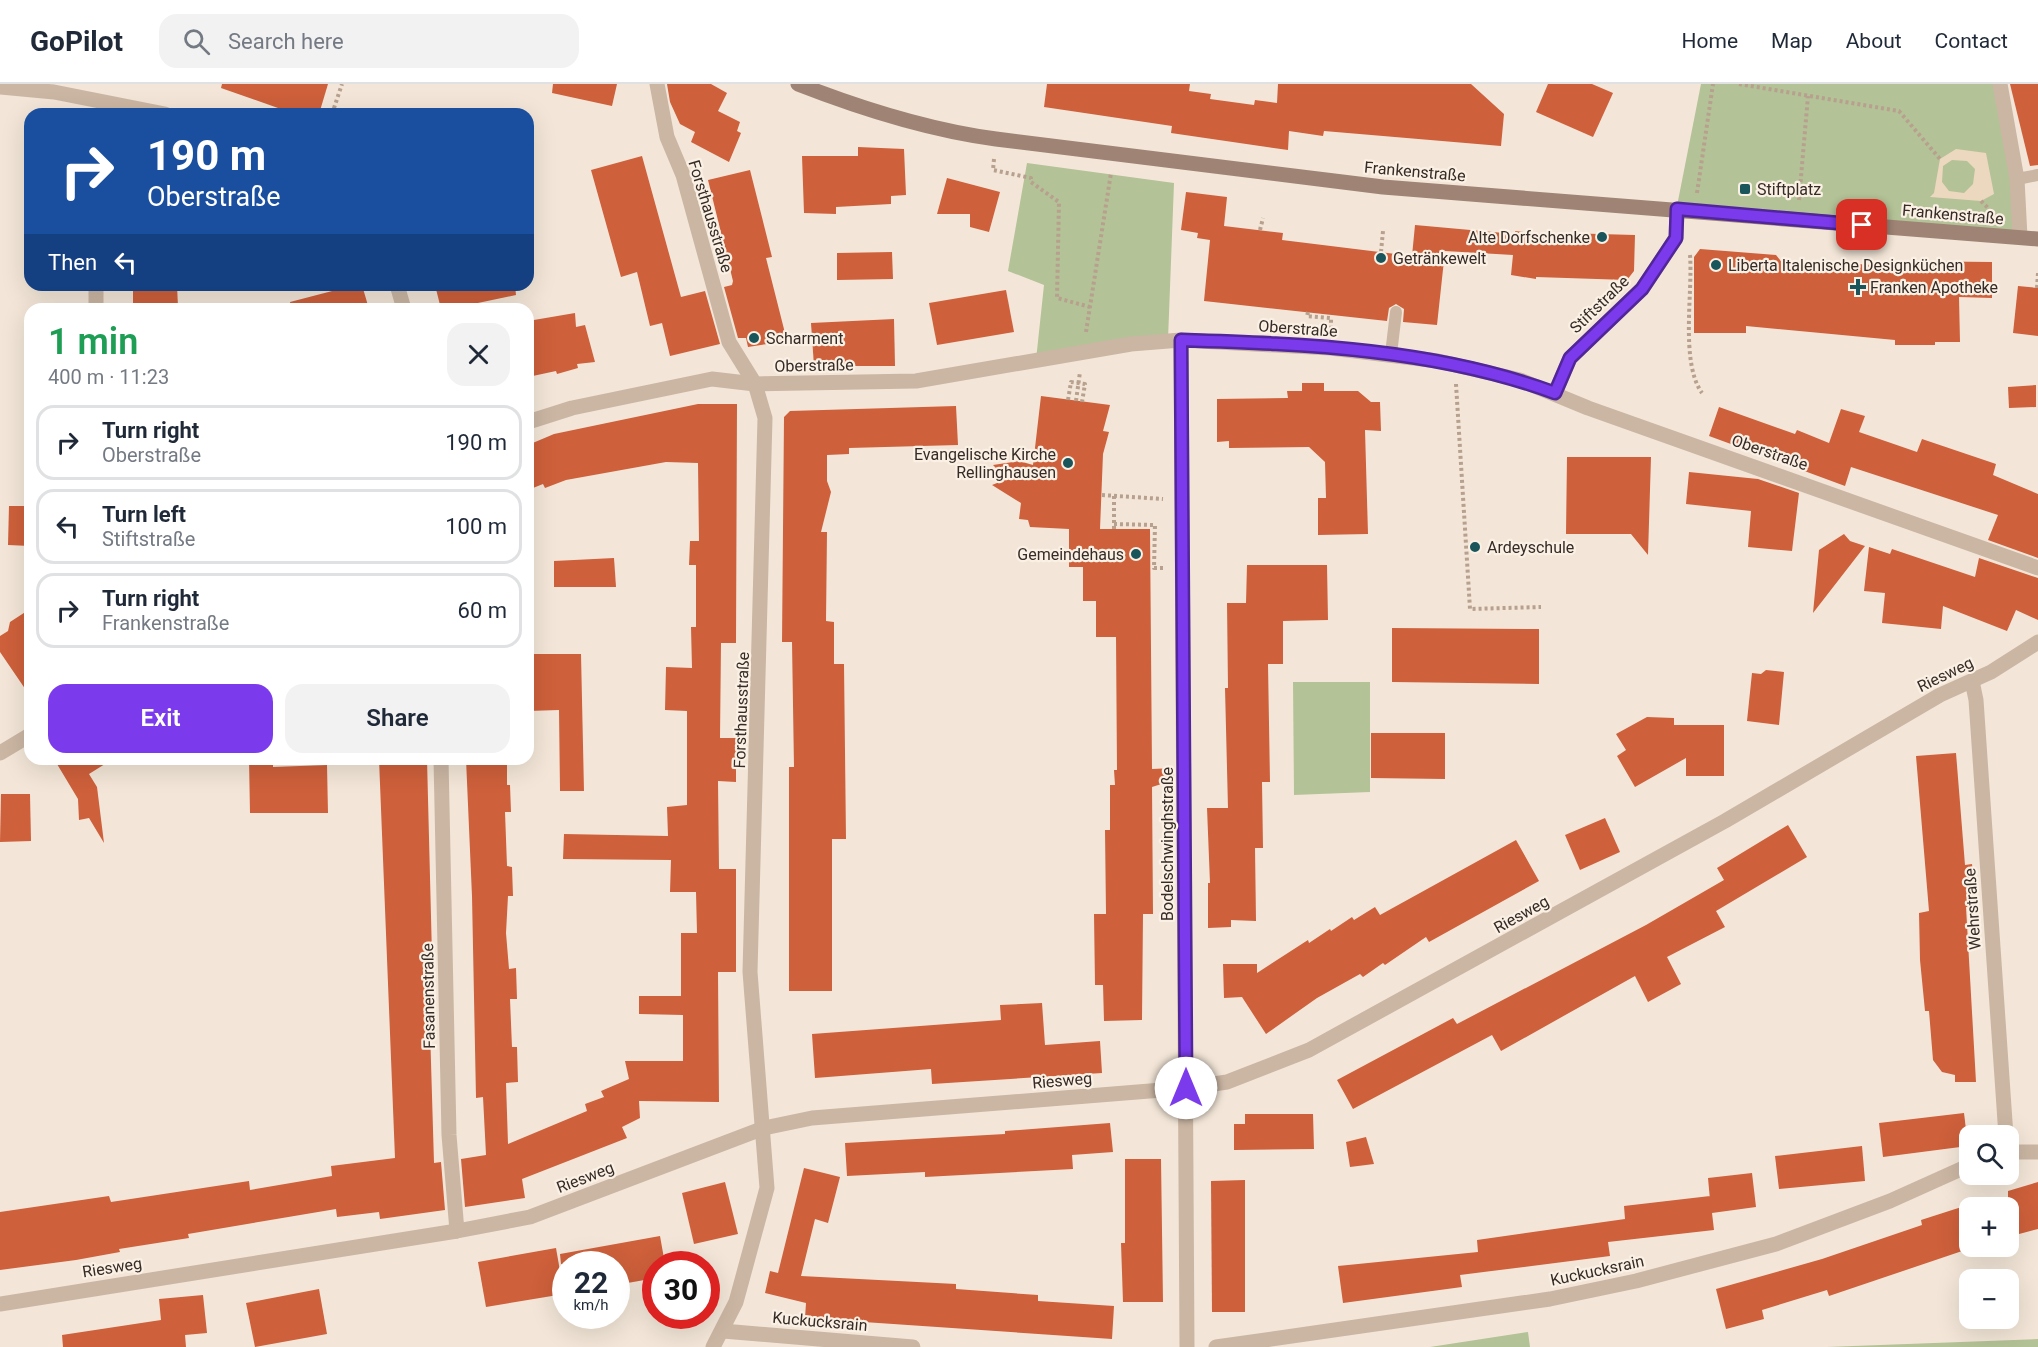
<!DOCTYPE html>
<meta charset="utf-8">
<style>
:root{--surface:#fff;--page:#f2f2f3;--text:#1f2937;--muted:#747a83;--line:#e0e1e3;--accent:#7c3aed}
body{margin:0;font-family:Roboto,sans-serif;background:var(--page);color:var(--text);height:100vh;display:flex;flex-direction:column;font-size:22px;white-space:nowrap}
*{box-sizing:border-box;margin:0}
p{font-size:20px;color:var(--muted)}
.icon{flex:none;width:33px;height:33px;fill:none;stroke:currentColor;stroke-width:2;stroke-linecap:round;stroke-linejoin:round}
.map{position:relative;flex:1;overflow:hidden}
.panel{position:absolute;left:24px;top:219px;width:510px;height:462px;display:flex;flex-direction:column;background:var(--surface);border-radius:18px;box-shadow:0 6px 24px #0002}
.panel>*{flex:none}
.banner{position:absolute;left:24px;top:24px;width:510px;height:183px;border-radius:18px;box-shadow:0 6px 24px #0002;background:#1a4fa0;color:#fff;overflow:hidden}
.controls{position:absolute;left:1959px;top:1041px;display:grid;gap:12px}
.controls a{display:grid;place-items:center;width:60px;height:60px;border-radius:12px;background:var(--surface);box-shadow:0 6px 24px #0002;font-size:30px}
.speed{position:absolute;left:552px;top:1167px;display:flex;gap:12px;font-size:30px;font-weight:700;text-align:center}
.speed>*{display:grid;place-content:center;width:78px;height:78px;border-radius:50%;background:var(--surface);box-shadow:0 6px 24px #0002;line-height:1}
.speed small{font-size:15px;font-weight:400}
.speed .limit{border:9px solid #d22;background:#fff;color:#111}
.pin{position:absolute;display:grid;place-items:center;width:51px;height:51px;color:#fff;margin:-26px;border-radius:12px;box-shadow:0 3px 9px #0006}
.me{position:absolute;width:66px;margin:-33px;rotate:0deg;stroke-linejoin:round;filter:drop-shadow(0 0 4px #0008)}
.turn{display:flex;align-items:center;gap:21px;height:126px;padding:0 24px;font-size:27px}
.turn .icon{width:78px;height:78px;stroke-width:2.5}
.turn b{display:block;font-size:42px;line-height:51px}
.then{display:flex;align-items:center;height:57px;padding:0 24px;background:#0003;gap:12px;font-size:22px}
.round{display:grid;place-items:center;flex:none;width:63px;height:63px;border-radius:18px;background:var(--page)}
.headline{display:flex;align-items:center;justify-content:space-between;height:102px;padding:0 24px}
h1{font-size:36px;font-weight:600;line-height:45px;color:#1e9e55}
.button{display:flex;gap:12px;margin-top:auto;padding:12px 24px}
.button a{flex:1;height:69px;border-radius:18px;background:var(--accent);color:#fff;font-size:24px;font-weight:600;line-height:69px;text-align:center}
.button a+a{background:var(--page);color:var(--text)}
ul{padding:0;list-style:none}
li{display:flex;align-items:center;gap:18px;height:75px;margin:0 12px 9px;padding:0 12px;border:3px solid var(--line);border-radius:18px}
li div{flex:1}
li b{display:block;font-size:22px}
li em{font-style:normal}
header{display:flex;align-items:center;gap:36px;box-sizing:border-box;height:84px;padding:0 30px;background:var(--surface);border-bottom:2px solid var(--line)}
header strong{font-size:28px}
nav{display:flex;gap:33px;margin-inline-start:auto;font-size:21px}
.search{width:420px;height:54px;background:var(--page);display:flex;align-items:center;gap:15px;box-sizing:border-box;padding:0 21px;border-radius:18px;color:var(--muted);font-size:22px}
.map>svg:first-child{display:block}
.green{fill:#b4c297}
.plaza{fill:#ecd8be;fill-rule:evenodd}
.building{fill:#ce603b}
.lines{fill:none;stroke-linecap:round;stroke-linejoin:round}
.path{stroke:#b7a08d;stroke-width:4;stroke-dasharray:3 3;stroke-linecap:butt}
.service{stroke:#cbb6a3;stroke-width:12}
.minor{stroke:#cbb6a3;stroke-width:15}
.secondary{stroke:#9f8475;stroke-width:15}
.route-casing{stroke:#51269a;stroke-width:15}
.route{stroke:#7c3aed;stroke-width:10}
.poi-dot{fill:#19555a;stroke:#faf0e4;stroke-width:2}
.labels{text-anchor:middle;stroke-width:4.5;stroke-linejoin:round;paint-order:stroke}
.street-label{font-size:16px;fill:#362b26;stroke:#faf0e4}
.poi-label{font-size:16px;fill:#362b26;stroke:#faf0e4;text-anchor:start}
</style>
<header>
<strong>GoPilot</strong>
<div class="search"><svg class="icon" aria-label="search" viewBox="0 0 24 24"><circle cx="10" cy="10" r="6"/><path d="M15 15l6 6"/></svg>Search here</div>
<nav><a>Home</a><a>Map</a><a>About</a><a>Contact</a></nav>
</header>
<div class="map">
<svg width="2038" height="1263" viewBox="0 0 2038 1263">
<rect width="100%" height="100%" fill="#f3e6d8"/>
<g class="green">
<polygon points="1701,0 2002,0 2019,152 1677,122"/>
<polygon points="1027,79 1174,99 1168,256 1036,276 1044,201 1008,187"/>
<polygon points="1293,598 1370,598 1370,708 1294,711"/>
<polygon points="1528,1248 1530,1263 1430,1263"/>
<polygon points="2038,1255 2038,1263 1827,1263"/>
</g>
<path class="plaza" d="M 1956,65 L 1986,69 L 1994,110 L 1981,117 L 1930,113 L 1934,109 L 1940,75 ZM 1952,76 L 1967,77 L 1975,85 L 1973,100 L 1964,109 L 1949,107 L 1942,98 L 1943,82 Z"/>
<g class="building">
<polygon points="222,0 328,0 319,30 295,30 221,4"/>
<polygon points="553,0 617,0 612,22 552,9"/>
<polygon points="667,0 711,0 727,9 718,27 740,38 737,47 741,49 729,78 691,58 695,48 680,40 670,18"/>
<polygon points="1047,0 1190,0 1189,7 1211,10 1210,15 1254,21 1255,16 1277,19 1278,0 1471,0 1504,30 1501,62 1324,47 1323,52 1289,47 1288,66 1171,49 1172,42 1044,23"/>
<polygon points="1548,0 1592,0 1613,9 1593,53 1536,28"/>
<polygon points="2010,0 2038,0 2038,81 2030,82"/>
<polygon points="858,63 904,65 906,111 891,112 891,120 836,123 836,130 804,129 802,72 858,72"/>
<polygon points="642,72 681,213 705,207 720,260 670,272 662,239 650,242 637,188 621,193 591,86"/>
<polygon points="750,86 772,173 766,174 787,257 748,263 746,254 738,254 724,203 732,201 733,197 708,96"/>
<polygon points="947,94 1000,108 989,148 970,143 970,130 937,130"/>
<polygon points="1186,108 1227,113 1224,142 1283,149 1282,156 1412,172 1415,141 1515,150 1515,147 1563,152 1563,149 1635,151 1634,187 1627,196 1536,193 1536,195 1511,191 1513,171 1445,167 1437,241 1403,238 1404,225 1396,220 1389,224 1387,237 1204,217 1210,156 1197,154 1198,149 1181,146"/>
<polygon points="1700,165 1776,171 1784,181 1848,187 1858,180 1897,183 1897,177 1992,178 1992,214 1959,213 1960,258 1935,258 1935,261 1895,261 1895,256 1746,242 1746,249 1694,249 1694,173"/>
<polygon points="892,168 893,195 837,196 837,169"/>
<polygon points="133,201 177,201 178,223 133,224"/>
<polygon points="335,201 362,201 369,225 291,225 290,218 336,206"/>
<polygon points="435,201 515,201 516,211 473,220 474,222 461,225 441,225"/>
<polygon points="2018,202 2038,204 2038,252 2013,249"/>
<polygon points="1006,206 1014,248 937,261 929,219"/>
<polygon points="575,229 576,243 585,241 595,278 577,280 578,284 557,290 556,287 528,293 528,237"/>
<polygon points="894,235 895,282 814,282 811,239"/>
<polygon points="1302,299 1324,299 1324,307 1358,307 1371,318 1380,318 1381,347 1365,346 1368,450 1318,451 1318,414 1326,414 1325,378 1309,363 1229,364 1229,357 1217,358 1217,315 1288,314 1287,307 1302,307"/>
<polygon points="2036,301 2036,323 2009,324 2008,303"/>
<polygon points="1041,312 1110,321 1103,347 1109,348 1103,370 1100,445 1150,445 1152,685 1174,684 1174,696 1152,703 1153,830 1143,830 1142,936 1104,937 1103,901 1095,901 1094,830 1106,830 1105,746 1110,746 1110,701 1115,701 1114,686 1117,686 1116,553 1096,553 1096,517 1083,517 1083,483 1069,483 1069,445 1030,443 1028,436 1019,435 1021,419 992,401 1007,395 993,381 1019,377 1033,381"/>
<polygon points="698,320 737,320 736,559 721,559 720,654 736,654 736,698 718,697 719,785 736,785 736,888 718,888 719,1018 639,1017 640,1034 622,1043 627,1054 522,1095 525,1114 465,1123 461,1075 486,1071 483,1013 476,1014 472,812 466,675 507,675 507,701 510,701 511,728 505,728 507,782 512,783 513,812 508,812 506,849 509,885 516,884 517,915 510,915 512,963 517,963 518,998 506,999 508,1060 587,1027 585,1020 604,1013 601,1007 629,995 625,977 683,977 683,931 639,930 639,912 681,912 681,849 697,849 696,808 670,808 671,776 563,775 564,750 668,752 667,723 687,721 687,627 665,626 666,583 692,584 691,543 696,543 696,481 689,481 690,457 699,457 698,379 666,378 566,396 545,404 543,400 528,406 528,361 554,350"/>
<polygon points="956,322 958,361 849,364 849,370 827,371 827,397 831,408 821,448 827,448 826,537 834,538 834,580 844,580 846,755 832,755 832,907 789,907 789,683 794,683 792,558 782,558 784,333 790,327"/>
<polygon points="1719,323 1795,350 1797,346 1829,359 1841,325 1865,332 1859,348 1917,368 1922,355 1996,380 1993,391 2038,410 2038,474 1988,456 1998,431 1851,383 1845,402 1709,352"/>
<polygon points="1567,373 1651,373 1648,471 1631,450 1566,450"/>
<polygon points="1689,388 1758,395 1799,409 1792,467 1748,463 1751,427 1686,420"/>
<polygon points="9,422 30,422 30,462 8,461"/>
<polygon points="1844,450 1850,457 1865,462 1813,529 1819,466"/>
<polygon points="1869,463 1890,470 1892,465 1975,493 1979,474 2038,494 2038,536 2016,526 2007,547 1943,522 1941,545 1882,539 1885,509 1864,507"/>
<polygon points="614,474 616,503 554,503 554,477"/>
<polygon points="1247,481 1327,481 1328,536 1283,537 1283,580 1268,580 1270,698 1262,698 1263,764 1255,764 1256,837 1231,836 1231,843 1208,844 1208,799 1210,799 1207,724 1228,724 1225,604 1228,604 1227,519 1246,519"/>
<polygon points="30,525 30,612 0,568 0,552 8,547 10,538"/>
<polygon points="1392,544 1539,545 1539,600 1392,598"/>
<polygon points="528,570 581,570 584,707 560,707 559,626 528,627"/>
<polygon points="1766,586 1784,588 1779,641 1747,637 1752,589 1761,590"/>
<polygon points="1647,633 1674,634 1674,641 1724,641 1724,692 1686,692 1686,674 1635,703 1617,672 1626,666 1616,650"/>
<polygon points="1371,649 1445,649 1445,695 1371,694"/>
<polygon points="1956,669 1965,781 1972,780 1976,823 1966,823 1976,998 1955,998 1955,991 1942,988 1933,976 1929,927 1925,927 1920,876 1919,829 1929,827 1916,672"/>
<polygon points="54,675 113,675 89,690 97,703 104,759 89,734 79,736 78,715"/>
<polygon points="249,675 273,675 273,683 327,681 328,729 250,729"/>
<polygon points="379,675 427,675 433,911 429,911 434,1079 441,1078 445,1126 380,1135 379,1128 337,1133 336,1125 188,1150 189,1154 119,1165 120,1168 76,1176 0,1186 0,1128 109,1112 111,1118 249,1097 250,1106 332,1092 331,1082 395,1074"/>
<polygon points="1,710 30,710 31,757 0,758"/>
<polygon points="1605,734 1620,768 1580,786 1565,751"/>
<polygon points="1788,741 1807,773 1716,827 1725,843 1667,873 1681,900 1648,918 1635,892 1501,967 1492,951 1353,1025 1337,996 1453,934 1457,940 1646,841 1724,796 1717,784"/>
<polygon points="1516,756 1539,797 1429,858 1426,853 1385,881 1383,879 1363,893 1360,890 1317,914 1266,950 1242,913 1224,914 1223,880 1257,880 1257,889 1308,856 1309,859 1330,845 1331,847 1352,833 1354,836 1375,823 1380,831"/>
<polygon points="1042,919 1045,961 1100,957 1102,989 932,1000 931,985 815,994 812,950 1001,936 1000,921"/>
<polygon points="1964,1029 1968,1062 1883,1073 1879,1039"/>
<polygon points="1245,1030 1313,1030 1314,1065 1234,1066 1234,1040 1245,1040"/>
<polygon points="1110,1039 1113,1068 1072,1071 1073,1085 925,1093 925,1088 847,1092 845,1059 1005,1050 1005,1047"/>
<polygon points="1366,1053 1374,1080 1350,1083 1346,1058"/>
<polygon points="1862,1062 1865,1097 1779,1105 1775,1072"/>
<polygon points="1125,1075 1161,1075 1163,1218 1123,1218 1121,1159 1125,1159"/>
<polygon points="804,1084 840,1093 828,1139 815,1135 801,1192 956,1200 956,1205 1038,1211 1038,1217 1114,1222 1112,1255 805,1234 806,1219 765,1209 770,1187 778,1189"/>
<polygon points="1752,1089 1756,1123 1712,1129 1714,1146 1608,1158 1610,1172 1460,1191 1462,1203 1343,1219 1338,1182 1478,1168 1477,1156 1625,1135 1624,1122 1710,1112 1710,1116 1708,1094"/>
<polygon points="1245,1096 1245,1228 1212,1228 1211,1097"/>
<polygon points="725,1098 738,1150 694,1160 682,1109"/>
<polygon points="2038,1098 2038,1145 2008,1153 2008,1107"/>
<polygon points="1974,1119 1975,1124 1970,1124 1970,1162 1977,1162 1829,1212 1827,1206 1762,1226 1764,1235 1726,1245 1716,1205 1822,1175 1922,1141 1921,1136"/>
<polygon points="660,1152 665,1180 656,1180 656,1194 616,1201 616,1180 561,1180 560,1170"/>
<polygon points="556,1164 564,1210 486,1223 478,1178"/>
<polygon points="319,1205 327,1250 255,1263 246,1219"/>
<polygon points="203,1211 207,1249 185,1251 186,1263 63,1263 62,1251 161,1236 159,1215"/>
</g>
<g class="lines">
<g class="path">
<polyline points="1739,0 1899,27 1940,75"/>
<polyline points="332,30 342,0"/>
<polyline points="994,75 993,86 1031,94 1031,98 1059,118 1057,214 1090,223"/>
<polyline points="1697,109 1713,0"/>
<polyline points="1799,116 1808,12"/>
<polyline points="1981,117 1995,131"/>
<polyline points="1260,146 1263,134"/>
<polyline points="1381,168 1383,147"/>
<path d="M 1690,171 C 1693,209 1680,278 1702,309"/>
<polyline points="2037,204 2038,189"/>
<polyline points="1308,228 1307,232 1331,234 1331,246"/>
<polyline points="1086,248 1111,89"/>
<polyline points="1456,300 1470,525 1541,523"/>
<polyline points="1068,316 1071,298 1085,300 1082,318"/>
<polyline points="1076,317 1080,288"/>
<polyline points="1102,411 1163,415"/>
<polyline points="1114,412 1114,445"/>
<polyline points="1114,440 1155,441 1154,484 1164,484"/>
</g>
<g class="service">
<polyline points="2017,95 2038,91"/>
<polyline points="1391,270 1396,228"/>
</g>
<g class="minor">
<polyline points="657,0 667,53 683,91 729,258 755,300 765,334 750,888 767,1104 736,1218 713,1263"/>
<polyline points="2000,0 2017,95 2020,153"/>
<polyline points="0,3 54,8 165,30"/>
<polyline points="96,201 96,225"/>
<polyline points="397,201 404,225"/>
<polyline points="1181,256 1187,1263"/>
<polyline points="1555,309 1570,274 1642,205 1676,154 1677,125"/>
<polyline points="528,338 572,324 712,295 755,300 916,297 1131,260 1181,256 1330,264 1438,277 1520,296 1588,324 2038,484"/>
<polyline points="1972,597 1976,616 2006,1052"/>
<polyline points="0,669 30,651"/>
<polyline points="441,675 449,1051 457,1147"/>
<polyline points="2008,1068 2038,1068"/>
<polyline points="0,1220 457,1147 530,1133 764,1044 812,1034 1187,1004 1227,998 1309,966 1725,737 1940,611 1991,588 2038,558"/>
<polyline points="723,1247 913,1263"/>
<polyline points="1216,1263 1550,1215 1636,1197 1776,1160 1890,1117 1970,1081"/>
</g>
<path class="secondary" d="M 798,0 C 862,25 928,46 996,55 L 1383,103 L 2038,155"/>
</g>
<g class="lines">
<g class="route-casing">
<path id="route" d="M 1186,1004 L 1181,256 C 1307,260 1436,265 1555,309 L 1570,274 L 1642,205 L 1676,154 L 1677,125 L 1862,141"/>
</g>
<use href="#route" class="route"/>
</g>
<g class="poi-dot">
<rect x="1739" y="99" width="12" height="12" rx="3"/>
<circle cx="1602" cy="153" r="6"/>
<circle cx="1381" cy="174" r="6"/>
<circle cx="1716" cy="181" r="6"/>
<path d="M1855 194h6v6h6v6h-6v6h-6v-6h-6v-6h6z"/>
<circle cx="754" cy="254" r="6"/>
<circle cx="1068" cy="379" r="6"/>
<circle cx="1475" cy="463" r="6"/>
<circle cx="1136" cy="470" r="6"/>
</g>
<g class="labels">
<g class="street-label">
<text transform="translate(1415 87) rotate(5)" y="6">Frankenstraße</text>
<text transform="translate(1953 130) rotate(5)" y="6">Frankenstraße</text>
<text transform="translate(711 132) rotate(73)" y="6">Forsthausstraße</text>
<text transform="translate(1599 220) rotate(-44)" y="6">Stiftstraße</text>
<text transform="translate(1298 244) rotate(4)" y="6">Oberstraße</text>
<text transform="translate(814 281) rotate(-1)" y="6">Oberstraße</text>
<text transform="translate(1770 368) rotate(19)" y="6">Oberstraße</text>
<text transform="translate(1945 590) rotate(-26)" y="6">Riesweg</text>
<text transform="translate(741 626) rotate(-88)" y="6">Forsthausstraße</text>
<text transform="translate(1167 760) rotate(-90)" y="6">Bodelschwinghstraße</text>
<text transform="translate(1972 825) rotate(-94)" y="6">Wehrstraße</text>
<text transform="translate(1521 830) rotate(-29)" y="6">Riesweg</text>
<text transform="translate(428 912) rotate(-91)" y="6">Fasanenstraße</text>
<text transform="translate(1062 996) rotate(-5)" y="6">Riesweg</text>
<text transform="translate(585 1093) rotate(-21)" y="6">Riesweg</text>
<text transform="translate(112 1183) rotate(-9)" y="6">Riesweg</text>
<text transform="translate(1597 1186) rotate(-12)" y="6">Kuckucksrain</text>
<text transform="translate(820 1237) rotate(5)" y="6">Kuckucksrain</text>
</g>
<g class="poi-label">
<text x="1757" y="111">Stiftplatz</text>
<text x="1590" y="159" text-anchor="end">Alte Dorfschenke</text>
<text x="1393" y="180">Getränkewelt</text>
<text x="1728" y="187">Liberta Italenische Designküchen</text>
<text x="1870" y="209">Franken Apotheke</text>
<text x="766" y="260">Scharment</text>
<text x="1056" y="376" text-anchor="end">Evangelische Kirche<tspan x="1056" dy="18">Rellinghausen</tspan></text>
<text x="1487" y="469">Ardeyschule</text>
<text x="1124" y="476" text-anchor="end">Gemeindehaus</text>
</g>
</g>
</svg>
<div class="controls">
<a><svg class="icon" aria-label="search" viewBox="0 0 24 24"><circle cx="10" cy="10" r="6"/><path d="M15 15l6 6"/></svg></a>
<a>+</a>
<a>−</a>
</div>
<div class="speed"><div>22<small>km/h</small></div><div class="limit">30</div></div>
<div class="pin" style="left:1862px;top:141px;background:#d93025"><svg class="icon" aria-label="arrive" viewBox="0 0 24 24"><path d="M6 21V4h12l-3 4 3 4H6"/></svg></div>
<svg class="me" style="left:1186px;top:1004px" viewBox="-20 -20 40 40"><circle r="19" fill="#fff"/><path d="M0-13L10 11 0 6-10 11z" fill="#7c3aed"/></svg>
<div class="banner">
<div class="turn"><svg class="icon" aria-label="right" viewBox="0 0 24 24"><path d="M7 20v-9h11M14 6l5 5-5 5"/></svg><div><b>190 m</b>Oberstraße</div></div>
<div class="then">Then<svg class="icon" aria-label="left" viewBox="0 0 24 24"><path d="M17 20v-9H6M10 6l-5 5 5 5"/></svg></div>
</div>
<section class="panel">
<div class="headline"><div><h1>1 min</h1><p>400 m · 11:23</p></div><a class="round"><svg class="icon" aria-label="close" viewBox="0 0 24 24"><path d="M6 6l12 12M18 6L6 18"/></svg></a></div>
<ul>
<li><svg class="icon" aria-label="right" viewBox="0 0 24 24"><path d="M7 20v-9h11M14 6l5 5-5 5"/></svg><div><b>Turn right</b><p>Oberstraße</p></div><em>190 m</em></li>
<li><svg class="icon" aria-label="left" viewBox="0 0 24 24"><path d="M17 20v-9H6M10 6l-5 5 5 5"/></svg><div><b>Turn left</b><p>Stiftstraße</p></div><em>100 m</em></li>
<li><svg class="icon" aria-label="right" viewBox="0 0 24 24"><path d="M7 20v-9h11M14 6l5 5-5 5"/></svg><div><b>Turn right</b><p>Frankenstraße</p></div><em>60 m</em></li>
</ul>
<div class="button"><a>Exit</a><a>Share</a></div>
</section>
</div>
